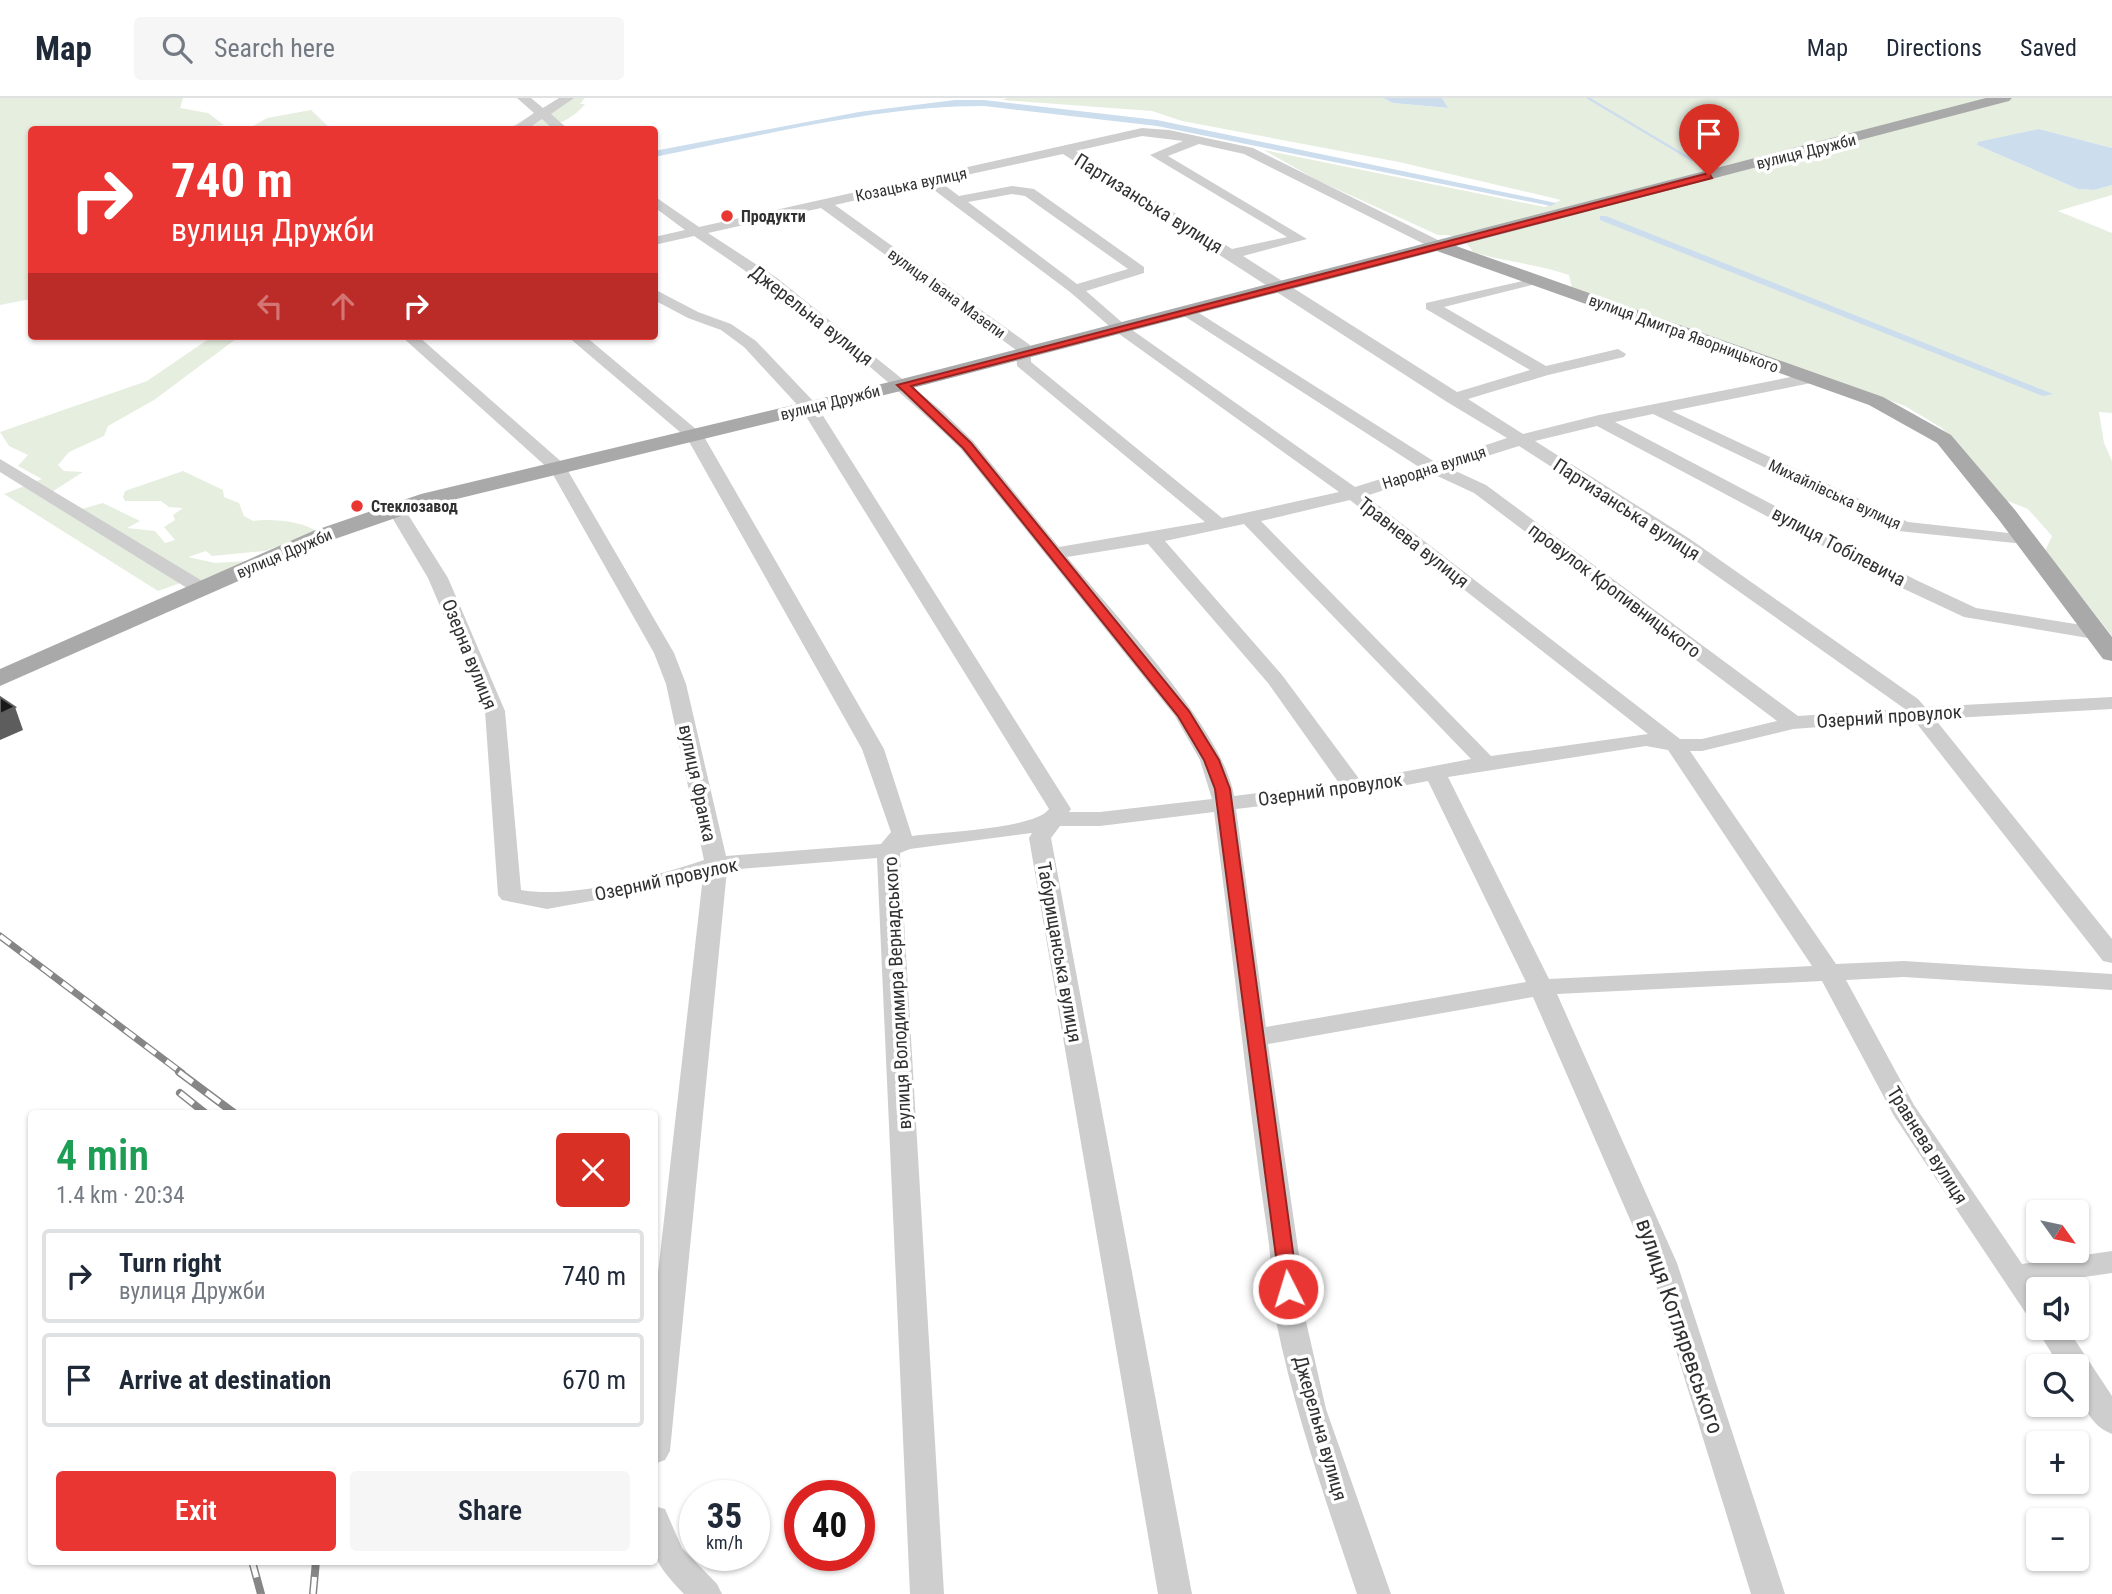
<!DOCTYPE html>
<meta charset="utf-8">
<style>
:root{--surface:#fff;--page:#f6f6f7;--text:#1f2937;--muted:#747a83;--line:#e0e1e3;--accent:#ea3632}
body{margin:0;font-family:"Roboto Condensed",sans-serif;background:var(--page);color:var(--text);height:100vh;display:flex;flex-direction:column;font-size:26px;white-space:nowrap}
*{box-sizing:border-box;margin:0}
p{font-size:23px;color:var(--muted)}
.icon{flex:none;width:38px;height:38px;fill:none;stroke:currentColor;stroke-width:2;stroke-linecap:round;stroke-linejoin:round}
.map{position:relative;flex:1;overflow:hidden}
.sheet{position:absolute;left:28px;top:1012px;width:630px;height:455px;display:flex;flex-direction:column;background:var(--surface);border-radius:7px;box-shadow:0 2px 5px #0004}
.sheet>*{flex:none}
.top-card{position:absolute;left:28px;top:28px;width:630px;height:214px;border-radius:7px;box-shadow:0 2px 5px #0004;background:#ea3632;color:#fff;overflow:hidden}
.needle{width:46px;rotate:123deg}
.fabs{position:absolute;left:2026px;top:1102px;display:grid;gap:14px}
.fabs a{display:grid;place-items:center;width:63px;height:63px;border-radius:7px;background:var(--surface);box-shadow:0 2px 5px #0004;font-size:35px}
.speed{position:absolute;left:679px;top:1382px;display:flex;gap:14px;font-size:35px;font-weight:700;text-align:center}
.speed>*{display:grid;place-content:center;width:91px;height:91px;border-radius:50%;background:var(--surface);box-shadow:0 2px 5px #0004;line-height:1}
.speed small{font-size:18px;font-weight:400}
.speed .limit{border:10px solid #d22;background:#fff;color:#111}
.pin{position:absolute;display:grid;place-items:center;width:60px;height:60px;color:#fff;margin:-72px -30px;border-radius:50% 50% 50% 0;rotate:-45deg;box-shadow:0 0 7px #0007}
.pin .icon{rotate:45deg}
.me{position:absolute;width:77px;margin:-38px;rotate:355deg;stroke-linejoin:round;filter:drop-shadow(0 0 5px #0008)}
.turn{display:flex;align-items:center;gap:24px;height:147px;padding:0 28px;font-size:32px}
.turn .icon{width:91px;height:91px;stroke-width:2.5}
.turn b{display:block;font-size:49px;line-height:60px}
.lanes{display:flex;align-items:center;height:66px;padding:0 28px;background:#0003;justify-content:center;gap:35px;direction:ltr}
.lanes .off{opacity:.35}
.round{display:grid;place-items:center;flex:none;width:74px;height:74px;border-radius:7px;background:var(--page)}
.headline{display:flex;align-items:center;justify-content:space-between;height:119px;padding:0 28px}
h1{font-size:42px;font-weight:600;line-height:52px;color:#1e9e55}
.cta{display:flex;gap:14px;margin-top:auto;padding:14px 28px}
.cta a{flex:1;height:80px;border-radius:7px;background:var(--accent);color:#fff;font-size:28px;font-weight:600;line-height:80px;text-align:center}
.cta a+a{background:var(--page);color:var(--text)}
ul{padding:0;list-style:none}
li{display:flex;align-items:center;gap:21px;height:94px;margin:0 14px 10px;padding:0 14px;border:4px solid var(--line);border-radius:7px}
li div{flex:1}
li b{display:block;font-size:26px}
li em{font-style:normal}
header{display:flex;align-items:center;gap:42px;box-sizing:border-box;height:98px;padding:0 35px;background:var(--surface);border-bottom:2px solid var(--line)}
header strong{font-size:33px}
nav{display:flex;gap:38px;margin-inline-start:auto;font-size:24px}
.search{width:490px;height:63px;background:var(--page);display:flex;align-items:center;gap:18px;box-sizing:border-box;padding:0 24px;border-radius:7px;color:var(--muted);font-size:26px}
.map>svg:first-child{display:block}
.green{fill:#e6eee0}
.water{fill:#cde}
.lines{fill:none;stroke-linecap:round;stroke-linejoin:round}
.stream{stroke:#cde;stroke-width:2.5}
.canal{fill:#cde;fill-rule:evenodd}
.minor{fill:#cecece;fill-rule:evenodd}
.major{fill:#a9a9a9;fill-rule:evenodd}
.rail-far1-casing{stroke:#868686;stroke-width:7}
.rail-casing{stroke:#868686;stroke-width:8}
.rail-far1{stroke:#fff;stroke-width:4.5;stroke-dasharray:13;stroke-linecap:butt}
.rail{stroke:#fff;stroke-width:5;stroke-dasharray:17;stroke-linecap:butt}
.shaded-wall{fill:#5d5d5d}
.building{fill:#181818;stroke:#5d5d5d;stroke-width:2}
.route{fill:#ea3632;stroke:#982320;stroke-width:2}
.poi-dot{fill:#ea3632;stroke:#fff;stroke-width:2.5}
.labels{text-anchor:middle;stroke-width:7;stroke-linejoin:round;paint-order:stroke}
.far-street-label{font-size:16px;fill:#313131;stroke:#fff}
.far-poi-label{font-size:16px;font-weight:bold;fill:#313131;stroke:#fff;text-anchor:start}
.street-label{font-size:19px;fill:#313131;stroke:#fff}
.near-street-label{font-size:23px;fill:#313131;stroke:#fff}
</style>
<header>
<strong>Map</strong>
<div class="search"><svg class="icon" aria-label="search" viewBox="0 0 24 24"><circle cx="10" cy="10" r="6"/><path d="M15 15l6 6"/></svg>Search here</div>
<nav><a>Map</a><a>Directions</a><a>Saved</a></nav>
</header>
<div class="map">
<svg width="2112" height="1496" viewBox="0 0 2112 1496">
<rect width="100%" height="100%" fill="#fff"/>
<g class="green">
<polygon points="0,0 183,0 180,10 208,15 224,27 217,28 218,32 32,32 31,201 0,207"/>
<path d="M 560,0 L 585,0 L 580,6 L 585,6 C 566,31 534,31 506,32 Z"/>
<path d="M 1007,0 L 1383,0 L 1393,5 L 1447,10 L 1442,0 L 2112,0 L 2112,50 L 2039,31 L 1977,47 L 2078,91 L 2094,92 L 2112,87 L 2112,97 L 2058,113 L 2112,135 L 2112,315 L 2099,314 L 2104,345 L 2112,363 L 2112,538 L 2045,453 L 2052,438 L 2028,411 L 2005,402 L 1942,330 L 1905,308 L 1572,190 L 1569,177 C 1537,166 1505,164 1473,154 C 1464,139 1455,137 1438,137 L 1317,82 L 1264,52 L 1545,109 L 1561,102 L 1399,64 L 1182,23 L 1152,13 L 1002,2 Z"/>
<polygon points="311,12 331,31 248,31 267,20"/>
<polygon points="213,238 240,238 154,302 108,328 104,338 69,354 58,367 64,373 83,374 44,399 183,484 158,493 4,396 42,381 18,368 28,357 9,348 0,334 147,283"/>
<path d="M 183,373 L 223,392 L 224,399 L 239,405 L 244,418 L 253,423 C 271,420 303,423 318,434 L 265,453 L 212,458 L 206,453 L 188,459 L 215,465 L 247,463 L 201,483 L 78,412 L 103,405 L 140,423 L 127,430 L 155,433 L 165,445 L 175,442 L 164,429 L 175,422 L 173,417 L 183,410 L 169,409 L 161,403 L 125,403 L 123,399 L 125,393 Z"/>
</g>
<g class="water">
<polygon points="1383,0 1442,0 1448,10 1393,5"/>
<polygon points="2039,31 2112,50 2112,87 2094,92 2078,91 1977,47 1978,44"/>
</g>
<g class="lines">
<polyline class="stream" points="1588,0 1692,62"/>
<g class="canal">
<path d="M 955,2 L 984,2 L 1157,22 L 1556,105 L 1551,108 L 1157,28 L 984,8 C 875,8 761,38 654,59 L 654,53 L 859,14 Z"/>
<polygon points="1600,118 1606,118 2053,296 2043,298 1600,122"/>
</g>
<g class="minor">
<polygon points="517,0 531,0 543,10 559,0 574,0 551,16 569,32 554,32 542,21 526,32 510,32 534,15"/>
<path d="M 1142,30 L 1169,32 L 1253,50 L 1444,145 L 1444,151 L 1434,151 L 1244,56 L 1199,46 L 1168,58 L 1307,141 L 1243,158 L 1457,294 L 1530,272 L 1426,211 L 1426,205 L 1540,179 L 1540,185 L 1444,209 L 1546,268 L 1618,251 L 1626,256 L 1624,259 L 1548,277 L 1468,301 L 1523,336 L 1599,317 L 1811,275 L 1817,277 L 1817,283 L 1811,285 L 1672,313 L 1908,424 L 2027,437 L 2036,443 L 2034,447 L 1898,433 L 1653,316 L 1615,324 L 1916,482 L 1976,510 L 2094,529 L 2104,535 L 2094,541 L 1964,519 L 1902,490 L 1597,328 L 1535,343 L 1690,441 L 1918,601 L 1925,609 L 2112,599 L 2112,611 L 1935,621 L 2112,841 L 2112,865 L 2103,863 L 1914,622 L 1793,631 L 1702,653 L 1690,653 L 1836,866 L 1904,863 L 2112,876 L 2112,892 L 1904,879 L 1846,882 L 1914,1007 L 2022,1166 L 2112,1153 L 2112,1175 L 2036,1186 L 2041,1192 L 2039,1223 L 2029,1220 L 1894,1018 L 1822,883 L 1557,896 L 1677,1165 L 1785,1496 L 1751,1496 L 1649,1165 L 1533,899 L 1268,946 L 1300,1164 L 1305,1219 L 1326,1311 L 1391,1496 L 1357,1496 C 1327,1406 1295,1316 1276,1223 C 1271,1195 1272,1166 1268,1139 C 1247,997 1233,855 1214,714 L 1100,728 L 1060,728 L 1051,740 L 1192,1496 L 1158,1496 L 1029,740 L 1032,735 L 910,751 L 900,755 L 944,1496 L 910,1496 L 877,760 L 727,772 L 670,1353 L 665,1362 L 654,1366 L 654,1210 L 703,778 L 668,789 L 547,811 L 502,802 L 498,797 L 485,613 L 428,480 L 387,411 L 396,406 L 402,407 L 448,480 L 505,613 L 521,792 C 572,801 654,779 704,762 L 666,586 L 654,555 L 551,373 L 401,238 L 418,238 L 564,366 L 674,555 L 686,586 L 726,758 L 881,746 L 891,734 L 862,651 L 687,340 L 567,238 L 585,238 L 703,337 L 884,651 L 912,738 C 938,734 1035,731 1049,711 L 802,312 L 744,249 L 721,232 L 688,220 L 654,202 L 654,191 L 698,214 L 731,226 L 756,243 L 815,305 L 1071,711 L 1069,714 L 1100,714 L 1212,701 L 1200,662 L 1175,618 L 961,351 C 880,272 788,200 694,138 L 654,147 L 654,139 L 685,132 L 654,109 L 654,98 L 699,129 ZM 1142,38 L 1183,43 L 1150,57 L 1287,139 L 1232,151 L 1076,53 ZM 1063,56 L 1447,304 L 1507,340 L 1435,364 L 1191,210 L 1181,210 L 1181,216 L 1419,369 L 1355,389 L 1125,227 L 1086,193 L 1144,175 L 1144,169 L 1034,91 L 1012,88 L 959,98 L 939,83 ZM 926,86 L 1070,194 L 1115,233 L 1339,394 L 1222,420 L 1031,264 L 1030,247 L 835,107 ZM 1012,96 L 1025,98 L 1128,171 L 1077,186 L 968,104 ZM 821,110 L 1016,252 L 1017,268 L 1205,424 L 1059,449 L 973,343 L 942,313 L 777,180 L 708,135 ZM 1519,348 L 1676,449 L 1905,611 L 1798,618 L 1486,387 L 1449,370 ZM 1433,376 L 1474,395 L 1777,623 L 1702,641 L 1680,641 L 1366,398 ZM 1350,402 L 1648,636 L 1491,658 L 1261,423 ZM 1244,426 L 1471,661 L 1360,682 L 1282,577 L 1165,443 ZM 1148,446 L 1268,585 L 1339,685 L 1234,698 C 1224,632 1112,514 1067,459 ZM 1646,648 L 1668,652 L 1812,868 L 1549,881 L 1448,679 ZM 1428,683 L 1526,884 L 1266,929 L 1236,711 L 1354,697 Z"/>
<polygon points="0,361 209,487 212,491 209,495 195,495 0,374"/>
<path d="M 2039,1225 L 2039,1230 L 2067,1230 L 2112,1298 L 2112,1336 C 2085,1326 2077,1294 2077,1269 L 2060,1269 L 2036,1230 Z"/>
<path d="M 654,1408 L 665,1411 L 682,1450 L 717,1486 L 722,1496 L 684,1496 C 648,1458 654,1458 654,1408 Z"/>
</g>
<polygon class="major" points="1986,0 2012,0 2009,3 1456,148 1883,299 1951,337 2015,412 2112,539 2112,563 2103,561 1999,422 1937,345 1869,307 1437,153 909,291 436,406 329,443 0,588 0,571 313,433 421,396 898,282"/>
<g class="rail-far1-casing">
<polyline id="rail-far1" points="0,838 182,975"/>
</g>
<g class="rail-casing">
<g id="rail">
<polyline points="179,974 234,1015"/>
<polyline points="180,995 205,1015"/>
<polyline points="252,1463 261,1496"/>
<polyline points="313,1496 316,1463"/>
</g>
</g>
<use href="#rail-far1" class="rail-far1"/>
<use href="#rail" class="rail"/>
</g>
<polygon class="shaded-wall" points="15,609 23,632 0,642 0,616"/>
<polygon class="building" points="0,599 15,609 0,616"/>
<polygon class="route" points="1709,75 1712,80 911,288 971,345 1189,613 1219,662 1230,691 1298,1191 1295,1197 1281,1197 1215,691 1204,662 1178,618 963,350 897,287"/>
<g class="poi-dot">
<circle cx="727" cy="118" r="7"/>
<circle cx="357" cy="408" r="7"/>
</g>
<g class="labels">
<g class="far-street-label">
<text transform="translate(1806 53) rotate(-14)" y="6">вулиця Дружби</text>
<text transform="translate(911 86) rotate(-12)" y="6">Козацька вулиця</text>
<text transform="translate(947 195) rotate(36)" y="6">вулиця Івана Мазепи</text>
<text transform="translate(1684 235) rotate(20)" y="6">вулиця Дмитра Яворницького</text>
<text transform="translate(830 304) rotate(-14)" y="6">вулиця Дружби</text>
<text transform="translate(1434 369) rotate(-18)" y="6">Народна вулиця</text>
<text transform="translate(1835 396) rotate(25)" y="6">Михайлівська вулиця</text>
<text transform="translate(284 455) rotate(-23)" y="6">вулиця Дружби</text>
</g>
<g class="far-poi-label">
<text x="741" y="124">Продукти</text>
<text x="371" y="414">Стеклозавод</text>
</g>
<g class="street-label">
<text transform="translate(1149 105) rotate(32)" y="7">Партизанська вулиця</text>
<text transform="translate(812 217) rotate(38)" y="7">Джерельна вулиця</text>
<text transform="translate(1627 411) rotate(33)" y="7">Партизанська вулиця</text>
<text transform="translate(1414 444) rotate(38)" y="7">Травнева вулиця</text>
<text transform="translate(1839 448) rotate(28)" y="7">вулиця Тобілевича</text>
<text transform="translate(1615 492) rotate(37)" y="7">провулок Кропивницького</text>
<text transform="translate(470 556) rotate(68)" y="7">Озерна вулиця</text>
<text transform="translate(1889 618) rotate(-4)" y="7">Озерний провулок</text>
<text transform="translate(698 685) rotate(78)" y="7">вулиця Франка</text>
<text transform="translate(1330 691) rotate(-8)" y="7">Озерний провулок</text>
<text transform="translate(666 781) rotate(-12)" y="7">Озерний провулок</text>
<text transform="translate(1060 854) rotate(80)" y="7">Табурищанська вулиця</text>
<text transform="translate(897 895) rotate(-93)" y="7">вулиця Володимира Вернадського</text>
<text transform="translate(1928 1047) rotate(58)" y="7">Травнева вулиця</text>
<text transform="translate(1321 1330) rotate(74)" y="7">Джерельна вулиця</text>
</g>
<g class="near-street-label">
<text transform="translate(1680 1228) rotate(71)" y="8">вулиця Котляревського</text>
</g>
</g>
</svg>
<div class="fabs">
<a><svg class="needle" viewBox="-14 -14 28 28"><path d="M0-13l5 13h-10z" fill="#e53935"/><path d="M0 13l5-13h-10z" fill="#747a83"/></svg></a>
<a><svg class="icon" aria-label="sound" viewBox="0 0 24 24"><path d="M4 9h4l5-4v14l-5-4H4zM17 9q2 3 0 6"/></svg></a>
<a><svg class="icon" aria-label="search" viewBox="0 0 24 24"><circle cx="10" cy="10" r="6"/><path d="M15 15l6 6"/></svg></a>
<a>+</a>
<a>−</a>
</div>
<div class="speed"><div>35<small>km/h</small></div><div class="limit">40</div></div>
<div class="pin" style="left:1709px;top:78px;background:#d93025"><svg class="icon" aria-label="arrive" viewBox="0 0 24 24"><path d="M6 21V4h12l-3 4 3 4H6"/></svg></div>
<svg class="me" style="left:1288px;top:1191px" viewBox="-20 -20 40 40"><circle r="17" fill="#ea3632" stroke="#fff" stroke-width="3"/><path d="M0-11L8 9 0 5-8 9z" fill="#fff"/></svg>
<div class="top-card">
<div class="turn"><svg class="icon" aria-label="right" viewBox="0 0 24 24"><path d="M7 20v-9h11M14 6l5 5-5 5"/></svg><div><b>740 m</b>вулиця Дружби</div></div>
<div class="lanes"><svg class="icon off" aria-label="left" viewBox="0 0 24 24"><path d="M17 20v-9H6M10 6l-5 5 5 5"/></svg><svg class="icon off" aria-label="ahead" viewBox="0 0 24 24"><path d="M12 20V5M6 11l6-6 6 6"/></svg><svg class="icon" aria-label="right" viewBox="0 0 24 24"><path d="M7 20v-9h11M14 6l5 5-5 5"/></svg></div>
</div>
<section class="sheet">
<div class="headline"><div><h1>4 min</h1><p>1.4 km · 20:34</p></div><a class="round" style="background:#d93025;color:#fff"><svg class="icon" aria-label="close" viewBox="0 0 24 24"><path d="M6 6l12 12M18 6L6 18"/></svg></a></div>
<ul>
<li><svg class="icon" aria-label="right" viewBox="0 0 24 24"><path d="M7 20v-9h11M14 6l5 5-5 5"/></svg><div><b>Turn right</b><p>вулиця Дружби</p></div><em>740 m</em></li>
<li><svg class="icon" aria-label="arrive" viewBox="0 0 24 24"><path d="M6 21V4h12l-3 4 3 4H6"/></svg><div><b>Arrive at destination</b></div><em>670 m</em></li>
</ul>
<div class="cta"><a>Exit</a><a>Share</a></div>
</section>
</div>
